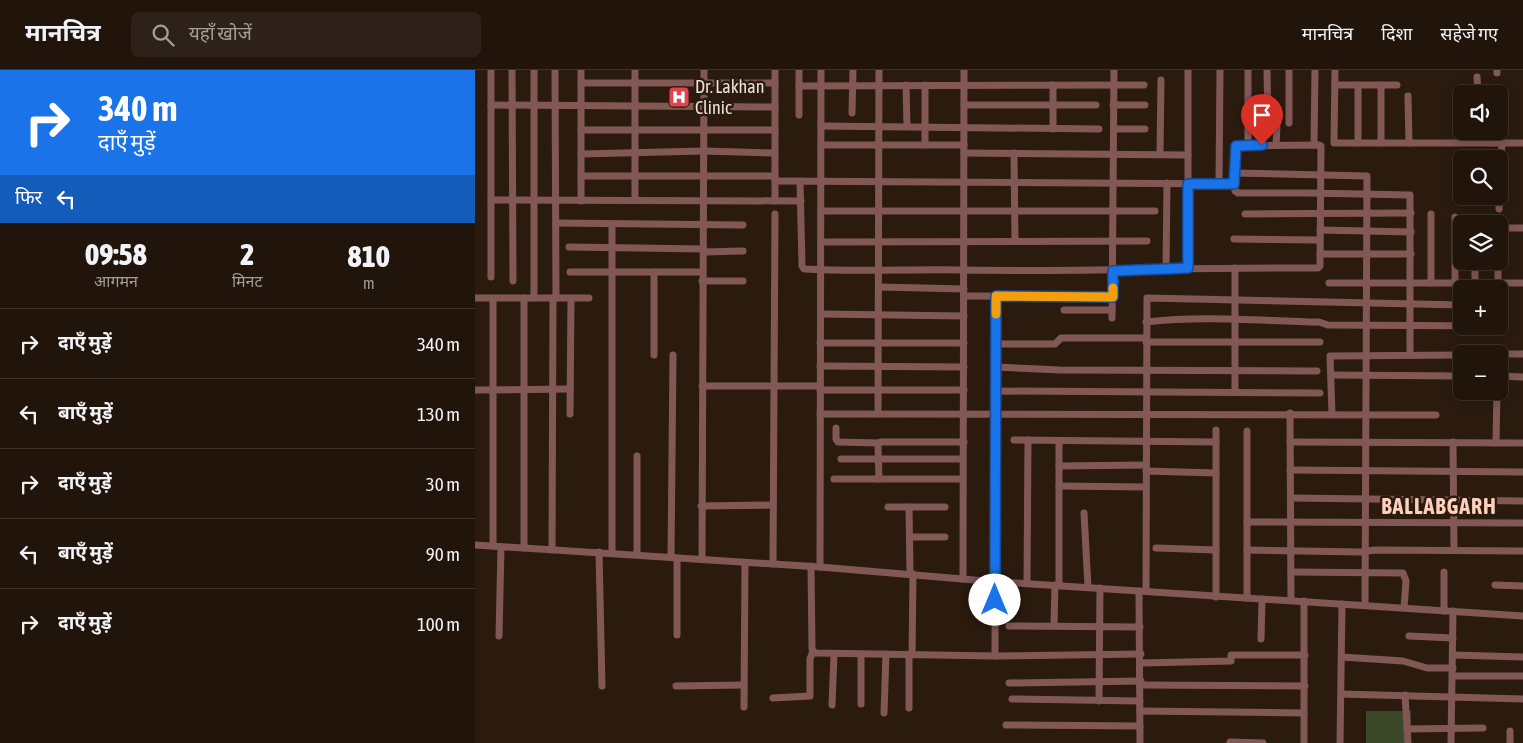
<!DOCTYPE html>
<html lang="hi">
<meta charset="utf-8">
<style>
:root{--surface:#20140b;--page:#2d2119;--text:#f1f3f6;--muted:#a29e9d;--line:#3d332c}
body{margin:0;font-family:"Asap Condensed","Noto Sans Devanagari",sans-serif;background:var(--page);color:var(--text);height:100vh;display:flex;flex-direction:column;font-size:19px;white-space:nowrap}
*{box-sizing:border-box;margin:0}
p{font-size:16px;color:var(--muted)}
.icon{flex:none;width:28px;height:28px;fill:none;stroke:currentColor;stroke-width:2;stroke-linecap:round;stroke-linejoin:round}
.map{position:relative;flex:1;overflow:hidden}
.drawer{display:flex;flex-direction:column;background:var(--surface);width:475px}
.drawer>*{flex:none}
.hud{background:#1a73e8;color:#fff;overflow:hidden}
.tools{position:absolute;left:978px;top:15px;display:grid;gap:10px}
.tools a{display:grid;place-items:center;width:55px;height:55px;border-radius:8px;background:var(--surface);box-shadow:0 2px 12px #0003,0 0 0 1px var(--line);font-size:25px}
.pin{position:absolute;display:grid;place-items:center;width:42px;height:42px;color:#fff;margin:-51px -21px;border-radius:50% 50% 50% 0;rotate:-45deg;box-shadow:0 0 5px #0007}
.pin .icon{rotate:45deg}
.me{position:absolute;width:55px;margin:-28px;rotate:0deg;stroke-linejoin:round;filter:drop-shadow(0 0 4px #0008)}
.turn{display:flex;align-items:center;gap:18px;height:105px;padding:0 15px;font-size:22px}
.turn .icon{width:65px;height:65px;stroke-width:2.5}
.turn b{display:block;font-size:35px;line-height:42px}
.then{display:flex;align-items:center;height:48px;padding:0 15px;background:#0003;gap:10px;font-size:19px}
.eta{display:flex;justify-content:space-evenly;align-items:center;height:85px;text-align:center}
.eta b{font-size:30px;font-weight:800;line-height:35px}
ul{padding:0;list-style:none}
li{display:flex;align-items:center;gap:15px;height:70px;padding:0 15px;border-top:1px solid var(--line)}
li div{flex:1}
li b{display:block;font-size:19px}
li em{font-style:normal}
header{display:flex;align-items:center;gap:30px;box-sizing:border-box;height:70px;padding:0 25px;background:var(--surface);border-bottom:1px solid var(--line)}
header strong{font-size:24px}
nav{display:flex;gap:28px;margin-inline-start:auto;font-size:18px}
.search{width:350px;height:45px;background:var(--page);display:flex;align-items:center;gap:12px;box-sizing:border-box;padding:0 18px;border-radius:8px;color:var(--muted);font-size:19px}
main{display:flex;flex:1;min-height:0}
.map>svg:first-child{display:block}
.green{fill:#3c482a}
.lines{fill:none;stroke-linecap:round;stroke-linejoin:round}
.street{stroke:#825857;stroke-width:7}
.route-casing{stroke:#114b97;stroke-width:12}
.route{stroke:#1a73e8;stroke-width:9}
.slow{stroke:#f59e0b;stroke-width:9}
.labels{text-anchor:middle;stroke-width:5;stroke-linejoin:round;paint-order:stroke}
.poi-label{font-size:18px;fill:#ede2da;stroke:#2b1b0f;text-anchor:start}
.district-label{font-size:22px;font-weight:bold;letter-spacing:1px;fill:#fecfba;stroke:#2b1b0f}
</style>
<header>
<strong>मानचित्र</strong>
<div class="search"><svg class="icon" aria-label="search" viewBox="0 0 24 24"><circle cx="10" cy="10" r="6"/><path d="M15 15l6 6"/></svg>यहाँ खोजें</div>
<nav><a>मानचित्र</a><a>दिशा</a><a>सहेजे गए</a></nav>
</header>
<main>
<section class="drawer">
<div class="hud">
<div class="turn"><svg class="icon" aria-label="right" viewBox="0 0 24 24"><path d="M7 20v-9h11M14 6l5 5-5 5"/></svg><div><b>340 m</b>दाएँ मुड़ें</div></div>
<div class="then">फिर<svg class="icon" aria-label="left" viewBox="0 0 24 24"><path d="M17 20v-9H6M10 6l-5 5 5 5"/></svg></div>
</div>
<div class="eta">
<div><b>09:58</b><p>आगमन</p></div>
<div><b>2</b><p>मिनट</p></div>
<div><b>810</b><p>m</p></div>
</div>
<ul>
<li><svg class="icon" aria-label="right" viewBox="0 0 24 24"><path d="M7 20v-9h11M14 6l5 5-5 5"/></svg><div><b>दाएँ मुड़ें</b></div><em>340 m</em></li>
<li><svg class="icon" aria-label="left" viewBox="0 0 24 24"><path d="M17 20v-9H6M10 6l-5 5 5 5"/></svg><div><b>बाएँ मुड़ें</b></div><em>130 m</em></li>
<li><svg class="icon" aria-label="right" viewBox="0 0 24 24"><path d="M7 20v-9h11M14 6l5 5-5 5"/></svg><div><b>दाएँ मुड़ें</b></div><em>30 m</em></li>
<li><svg class="icon" aria-label="left" viewBox="0 0 24 24"><path d="M17 20v-9H6M10 6l-5 5 5 5"/></svg><div><b>बाएँ मुड़ें</b></div><em>90 m</em></li>
<li><svg class="icon" aria-label="right" viewBox="0 0 24 24"><path d="M7 20v-9h11M14 6l5 5-5 5"/></svg><div><b>दाएँ मुड़ें</b></div><em>100 m</em></li>
</ul>
</section>
<div class="map">
<svg width="1048" height="673" viewBox="0 0 1048 673">
<rect width="100%" height="100%" fill="#2b1b0f"/>
<rect class="green" x="891" y="641" width="45" height="32"/>
<g class="lines">
<g class="street">
<polyline points="16,0 16,207"/>
<polyline points="37,0 38,211"/>
<polyline points="59,0 59,228"/>
<polyline points="80,0 81,228"/>
<polyline points="106,0 106,131"/>
<polyline points="160,0 160,130"/>
<polyline points="300,0 300,131"/>
<polyline points="773,0 773,75"/>
<polyline points="792,0 793,53 802,56 801,75"/>
<polyline points="860,0 859,73 1048,73"/>
<polyline points="1022,3 1022,0"/>
<polyline points="1002,7 1003,24"/>
<polyline points="106,13 300,13"/>
<polyline points="431,15 432,56"/>
<polyline points="860,15 922,15"/>
<polyline points="324,16 669,15"/>
<polyline points="933,26 934,73"/>
<polyline points="16,35 300,37"/>
<polyline points="489,35 621,35"/>
<polyline points="638,35 670,35"/>
<polyline points="377,43 378,0"/>
<polyline points="324,45 324,0"/>
<polyline points="814,53 814,0"/>
<polyline points="346,56 624,59"/>
<polyline points="578,59 578,15"/>
<polyline points="639,59 670,59"/>
<polyline points="106,60 300,60"/>
<polyline points="1021,61 1021,73"/>
<polyline points="883,73 883,15"/>
<polyline points="906,73 906,15"/>
<polyline points="346,75 489,75"/>
<polyline points="450,75 450,15"/>
<polyline points="839,75 840,0"/>
<polyline points="489,83 713,85"/>
<polyline points="539,83 540,171"/>
<polyline points="106,84 229,81 300,83"/>
<polyline points="685,84 686,10"/>
<polyline points="759,103 892,106 890,535"/>
<polyline points="106,106 300,106"/>
<polyline points="300,111 759,114"/>
<path d="M 325,111 L 327,196 L 329,199 C 382,202 435,199 488,200 C 606,202 724,197 843,198 L 845,196 C 845,156 846,116 846,76 L 844,75 L 761,76 L 760,121 L 763,123 L 834,123 L 935,125 L 935,285"/>
<polyline points="744,114 745,0"/>
<polyline points="16,130 326,131"/>
<polyline points="1024,139 1027,73"/>
<polyline points="346,141 680,141"/>
<polyline points="770,144 936,143"/>
<polyline points="956,144 956,213"/>
<polyline points="980,147 980,213"/>
<polyline points="81,153 268,155"/>
<polyline points="1035,158 1048,158"/>
<polyline points="845,160 936,162"/>
<polyline points="759,169 845,170"/>
<polyline points="346,172 672,171"/>
<polyline points="94,177 229,179"/>
<polyline points="229,182 268,181"/>
<polyline points="845,184 936,184"/>
<polyline points="1000,191 1000,213"/>
<polyline points="691,198 692,113"/>
<polyline points="713,198 713,0"/>
<polyline points="95,202 227,202"/>
<polyline points="179,202 179,285"/>
<polyline points="227,211 268,211"/>
<polyline points="854,213 1048,213"/>
<polyline points="404,217 489,219"/>
<polyline points="1023,219 1023,191"/>
<polyline points="489,226 637,227"/>
<polyline points="0,228 114,228"/>
<polyline points="49,228 49,478"/>
<polyline points="589,240 637,240"/>
<polyline points="346,244 489,246"/>
<polyline points="637,248 639,0"/>
<path d="M 671,252 C 728,245 787,251 844,252 L 853,255 L 1021,256"/>
<polyline points="671,272 845,272"/>
<polyline points="345,273 489,273"/>
<polyline points="521,274 580,274 586,268 671,268"/>
<polyline points="1024,284 1048,284"/>
<polyline points="345,296 489,297"/>
<polyline points="521,297 585,300 842,301"/>
<polyline points="856,305 986,306"/>
<polyline points="1024,306 1048,307"/>
<polyline points="227,316 345,316"/>
<polyline points="0,320 95,319"/>
<polyline points="345,320 489,320"/>
<polyline points="521,321 845,323"/>
<polyline points="760,322 760,198"/>
<polyline points="815,343 816,530"/>
<polyline points="95,344 96,228"/>
<polyline points="345,344 961,345"/>
<polyline points="403,344 404,0"/>
<polyline points="857,344 855,286 986,285"/>
<polyline points="361,358 361,369 363,372 404,373"/>
<polyline points="772,361 772,528"/>
<polyline points="539,370 741,372"/>
<polyline points="815,372 1048,373"/>
<polyline points="978,372 979,480"/>
<polyline points="1021,373 1022,321"/>
<polyline points="162,386 162,484"/>
<polyline points="366,389 488,389"/>
<polyline points="584,396 671,395"/>
<polyline points="815,400 1048,402"/>
<polyline points="671,401 741,403"/>
<polyline points="359,409 488,409"/>
<polyline points="404,409 403,375 405,372 489,372"/>
<polyline points="584,416 671,417"/>
<polyline points="816,428 1048,431"/>
<polyline points="226,436 298,435"/>
<polyline points="413,437 470,437"/>
<polyline points="434,437 435,503"/>
<polyline points="609,443 613,517"/>
<polyline points="772,452 1048,453"/>
<polyline points="435,467 470,467"/>
<polyline points="0,475 345,497 511,511 1048,546"/>
<polyline points="18,476 18,228"/>
<polyline points="681,478 741,480"/>
<polyline points="77,480 78,228"/>
<polyline points="772,480 886,482 900,480 1048,481"/>
<polyline points="124,482 127,616"/>
<polyline points="137,482 137,154"/>
<polyline points="196,487 198,285"/>
<polyline points="202,488 202,565"/>
<polyline points="227,489 229,0"/>
<polyline points="298,494 300,144"/>
<polyline points="336,496 337,579 340,583 520,586 666,584"/>
<polyline points="345,497 346,0"/>
<polyline points="816,502 928,503 931,511 929,538"/>
<polyline points="969,502 969,541"/>
<polyline points="488,509 489,0"/>
<polyline points="552,513 553,370"/>
<polyline points="584,515 584,371"/>
<polyline points="1020,515 1048,516"/>
<polyline points="664,521 665,673"/>
<polyline points="671,521 672,228 986,235"/>
<polyline points="741,527 741,360"/>
<polyline points="579,555 580,515"/>
<polyline points="534,556 665,557"/>
<polyline points="24,566 26,477"/>
<polyline points="934,566 978,568"/>
<polyline points="786,569 787,529"/>
<polyline points="434,585 434,638"/>
<polyline points="437,585 438,504"/>
<polyline points="978,585 1048,587"/>
<polyline points="520,586 521,226"/>
<polyline points="867,587 928,591 952,598 978,598"/>
<polyline points="666,593 756,591 756,585 830,585"/>
<polyline points="978,606 1048,606"/>
<polyline points="534,613 666,611"/>
<polyline points="666,615 830,616"/>
<polyline points="201,616 269,615"/>
<polyline points="866,624 1048,629"/>
<polyline points="930,625 933,673"/>
<polyline points="298,628 335,626 335,589 338,581"/>
<polyline points="537,629 665,631"/>
<polyline points="624,631 625,518"/>
<polyline points="386,634 386,584"/>
<polyline points="357,635 359,584"/>
<polyline points="269,637 270,493"/>
<polyline points="665,641 829,643"/>
<polyline points="409,643 411,584"/>
<polyline points="531,655 665,656"/>
<polyline points="932,659 1008,658"/>
<polyline points="1035,661 1035,673"/>
<polyline points="755,672 788,673"/>
<polyline points="829,673 829,531"/>
<polyline points="865,673 867,534"/>
<polyline points="976,673 978,541"/>
</g>
</g>
<g class="lines">
<g class="route-casing">
<polyline id="route" points="520,530 521,226 638,227 638,201 713,198 713,114 759,114 761,76 787,75"/>
</g>
<use href="#route" class="route"/>
<polyline class="slow" points="521,244 521,226 638,227 638,218"/>
</g>
<defs>
<g id="hospital-square" transform="scale(1.125)"><rect x="-9" y="-9" width="18" height="18" rx="4" fill="#e0444e" stroke="#2b1b0f"/><path d="M-5-5h3v3.5h4V-5h3V5h-3V1.5h-4V5h-3Z" fill="#fff"/></g>
</defs>
<g fill-rule="evenodd">
<use href="#hospital-square" x="204" y="27"/>
</g>
<g class="labels">
<g class="poi-label">
<text x="220" y="23">Dr. Lakhan<tspan x="220" dy="21">Clinic</tspan></text>
</g>
<g class="district-label">
<text x="964" y="444">BALLABGARH</text>
</g>
</g>
</svg>
<div class="tools">
<a><svg class="icon" aria-label="sound" viewBox="0 0 24 24"><path d="M4 9h4l5-4v14l-5-4H4zM17 9q2 3 0 6"/></svg></a>
<a><svg class="icon" aria-label="search" viewBox="0 0 24 24"><circle cx="10" cy="10" r="6"/><path d="M15 15l6 6"/></svg></a>
<a><svg class="icon" aria-label="layers" viewBox="0 0 24 24"><path d="M12 4l9 5-9 5-9-5zM3 14l9 5 9-5"/></svg></a>
<a>+</a>
<a>−</a>
</div>
<div class="pin" style="left:787px;top:75px;background:#d93025"><svg class="icon" aria-label="arrive" viewBox="0 0 24 24"><path d="M6 21V4h12l-3 4 3 4H6"/></svg></div>
<svg class="me" style="left:520px;top:530px" viewBox="-20 -20 40 40"><circle r="19" fill="#fff"/><path d="M0-13L10 11 0 6-10 11z" fill="#1a73e8"/></svg>
</div>
</main>
